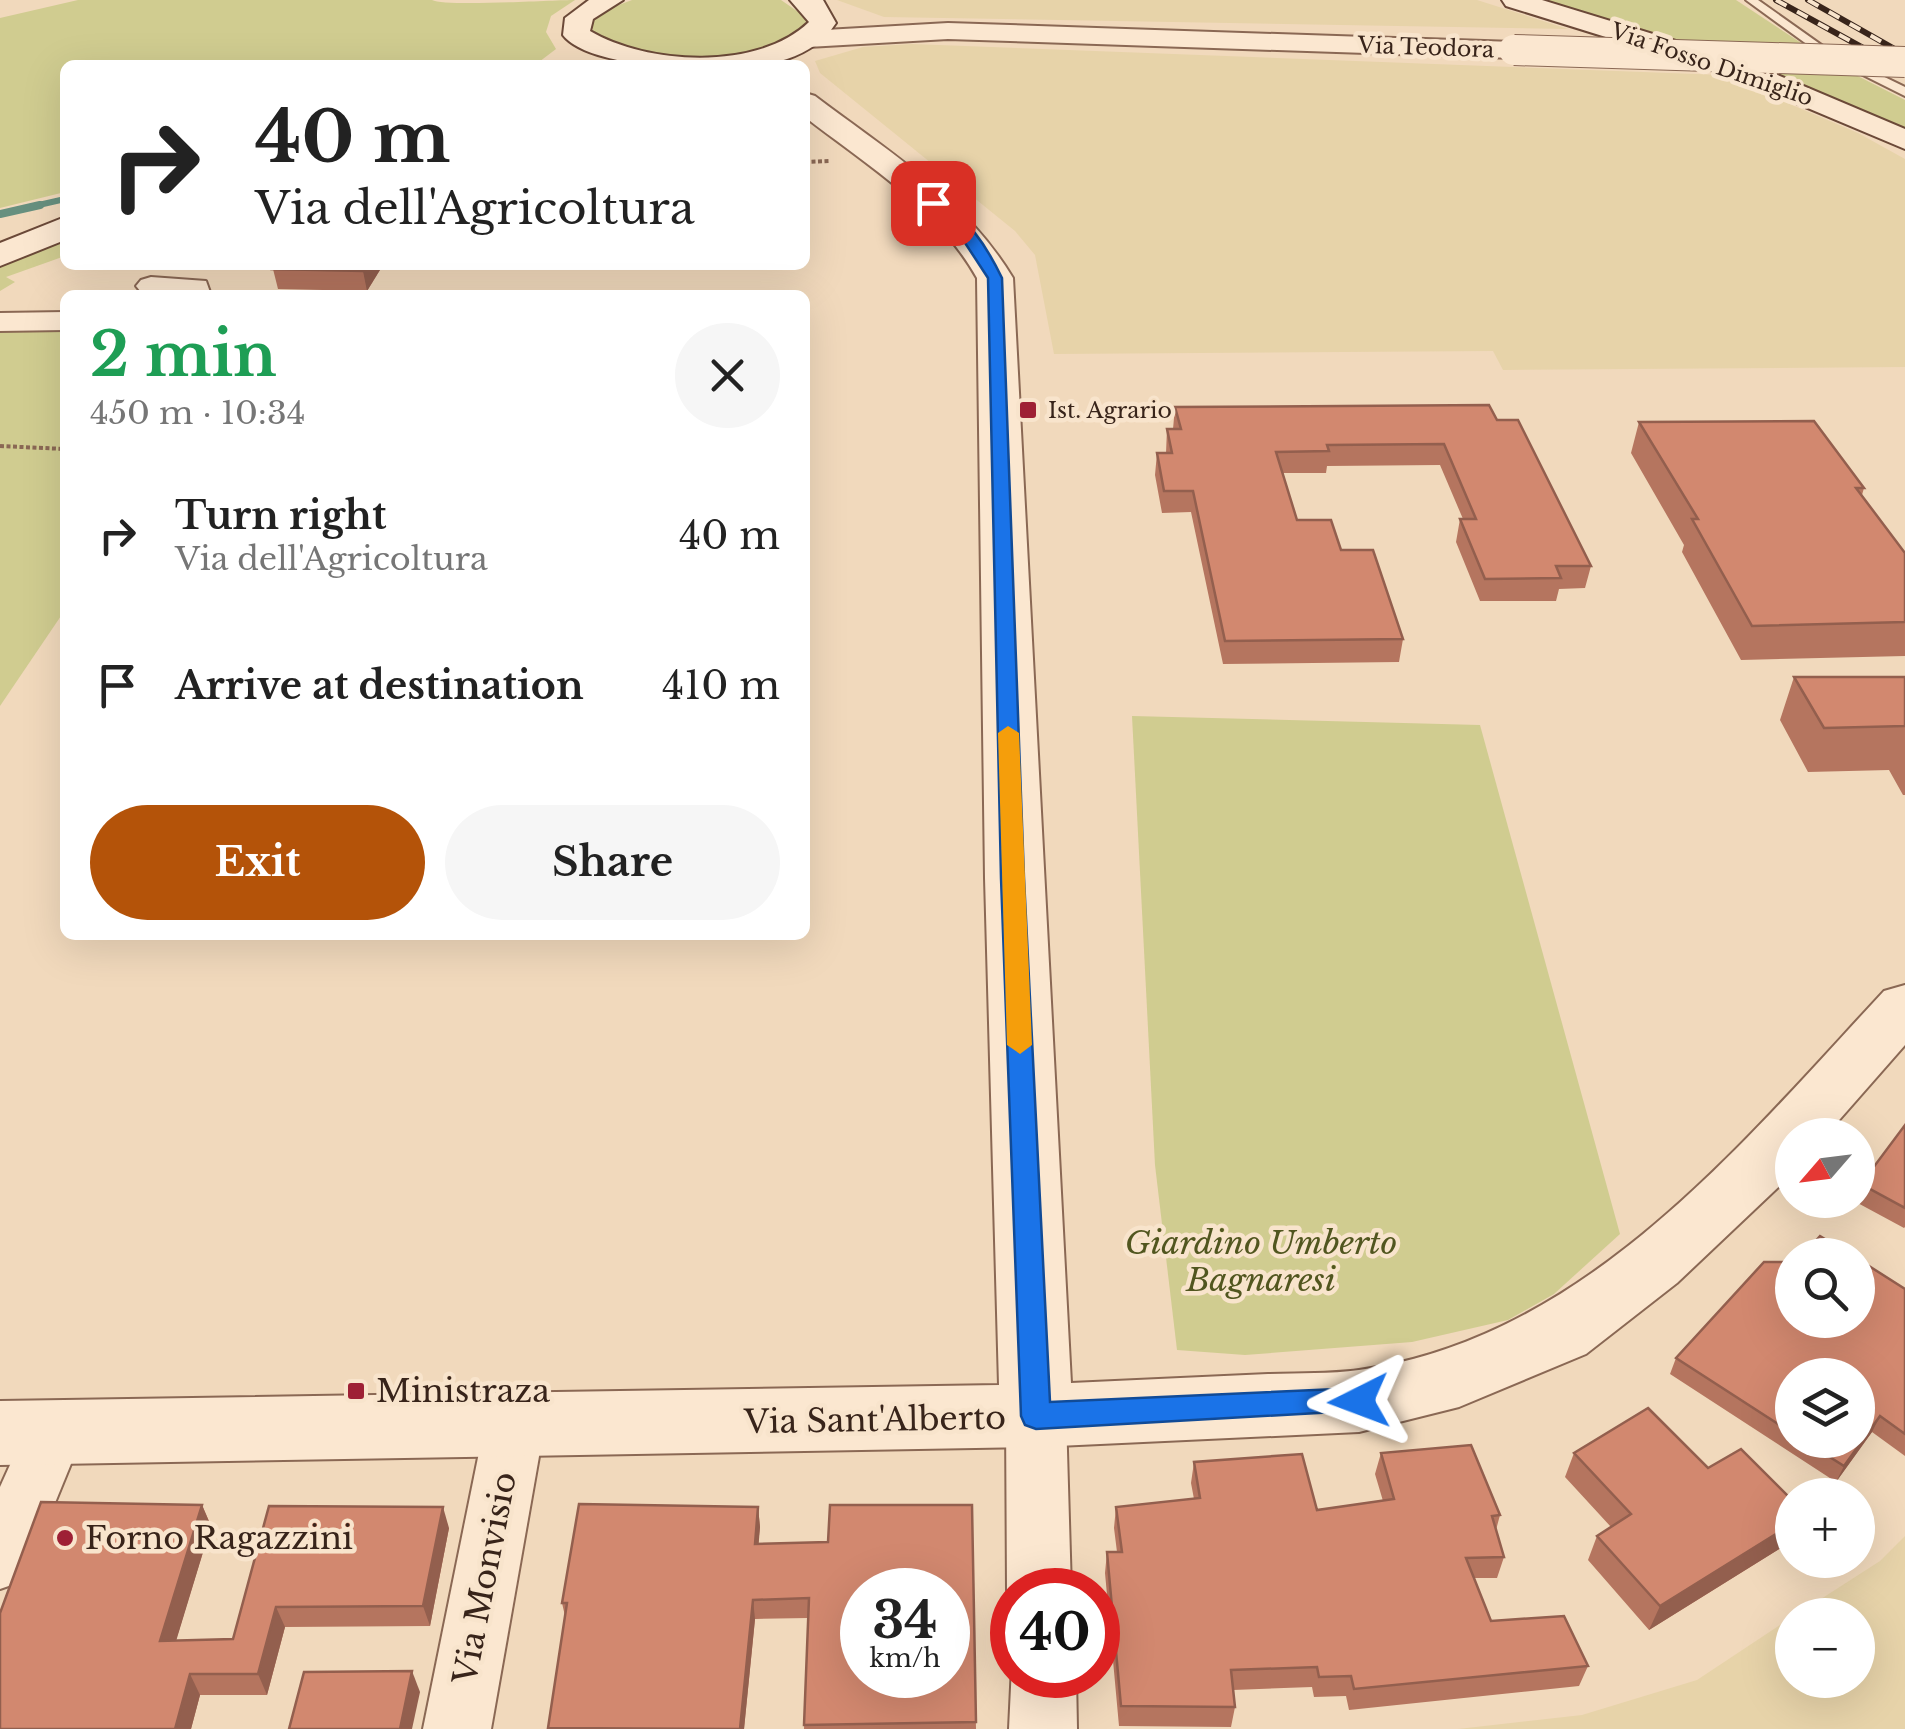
<!DOCTYPE html>
<meta charset="utf-8">
<style>
:root{--surface:#fff;--page:#f6f6f6;--text:#222;--muted:#767676;--accent:#b45309}
body{margin:0;font-family:"Libre Baskerville",serif;background:var(--page);color:var(--text);height:100vh;display:flex;flex-direction:column;font-size:38px;white-space:nowrap}
*{box-sizing:border-box;margin:0}
p{font-size:32px;color:var(--muted)}
.icon{flex:none;width:55px;height:55px;fill:none;stroke:currentColor;stroke-width:2;stroke-linecap:round;stroke-linejoin:round}
.map{position:relative;flex:1;overflow:hidden}
.panel{position:absolute;left:60px;top:290px;width:750px;height:650px;display:flex;flex-direction:column;background:var(--surface);border-radius:15px;box-shadow:0 10px 40px #0002}
.panel>*{flex:none}
.top-card{position:absolute;left:60px;top:60px;width:750px;height:210px;border-radius:15px;box-shadow:0 10px 40px #0002;background:#fff;color:var(--text);overflow:hidden}
.needle{width:65px;rotate:242deg}
.tools{position:absolute;left:1775px;top:1118px;display:grid;gap:20px}
.tools a{display:grid;place-items:center;width:100px;height:100px;border-radius:50%;background:var(--surface);box-shadow:0 10px 40px #0002;font-size:50px}
.speed{position:absolute;left:840px;top:1568px;display:flex;gap:20px;font-size:50px;font-weight:700;text-align:center}
.speed>*{display:grid;place-content:center;width:130px;height:130px;border-radius:50%;background:var(--surface);box-shadow:0 10px 40px #0002;line-height:1}
.speed small{font-size:25px;font-weight:400}
.speed .limit{border:15px solid #d22;background:#fff;color:#111}
.pin{position:absolute;display:grid;place-items:center;width:85px;height:85px;color:#fff;margin:-42px;border-radius:20px;box-shadow:0 5px 15px #0006}
.me{position:absolute;width:110px;margin:-55px;rotate:267deg;stroke-linejoin:round;filter:drop-shadow(0 0 8px #0008)}
.turn{display:flex;align-items:center;gap:35px;height:210px;padding:0 30px;font-size:45px}
.turn .icon{width:130px;height:130px;stroke-width:2.5}
.turn b{display:block;font-size:70px;line-height:85px}
.round{display:grid;place-items:center;flex:none;width:105px;height:105px;border-radius:52px;background:var(--page)}
.summary{display:flex;align-items:center;justify-content:space-between;height:170px;padding:0 30px}
h1{font-size:60px;font-weight:800;line-height:75px;color:#1e9e55}
.button{display:flex;gap:20px;margin-top:auto;padding:20px 30px}
.button a{flex:1;height:115px;border-radius:60px;background:var(--accent);color:#fff;font-size:40px;font-weight:800;line-height:115px;text-align:center}
.button a+a{background:var(--page);color:var(--text)}
ul{padding:0;list-style:none}
li{display:flex;align-items:center;gap:30px;height:150px;padding:0 30px}
li div{flex:1}
li b{display:block;font-size:38px}
li em{font-style:normal}
.map>svg:first-child{display:block}
.farmland{fill:#e7d3a9}
.green{fill:#d0cc90}
.lines{fill:none;stroke-linecap:round;stroke-linejoin:round}
.stream-far1{stroke:#67907f;stroke-width:6}
.stream{stroke:#67907f;stroke-width:8}
.service-casing{stroke:#8a6854;stroke-width:4}
.minor-casing{stroke:#8a6854;stroke-width:4}
.tertiary-casing{stroke:#8a6854;stroke-width:4}
.secondary-casing{stroke:#6b4938;stroke-width:4}
.path{stroke:#8a6854;stroke-width:4;stroke-dasharray:4 2.5;stroke-linecap:butt}
.service{fill:#fbe7d0;fill-rule:evenodd}
.minor{fill:#fbe7d0;fill-rule:evenodd}
.tertiary{fill:#fbe7d0;fill-rule:evenodd}
.secondary{fill:#fbe7d0;fill-rule:evenodd}
.rail-casing{stroke:#38241a;stroke-width:6}
.rail{stroke:#f8e4cc;stroke-width:4;stroke-dasharray:12;stroke-linecap:butt}
.tertiary-bridge-casing{stroke:#8a6854;stroke-width:32;stroke-linecap:butt}
.tertiary-bridge{stroke:#fbe7d0;stroke-width:30}
.wall{fill:#b5755f;fill-rule:evenodd}
.shaded-wall{fill:#935f4e}
.building{fill:#d2886f;stroke:#935f4e;stroke-width:2.5;fill-rule:evenodd}
.route{fill:#1a73e8;stroke:#114b97;stroke-width:2.5}
.slow{fill:#f59e0b}
.poi-dot{fill:#9e2035;stroke:#f8e4cc;stroke-width:4}
.labels{text-anchor:middle;stroke-width:9;stroke-linejoin:round;paint-order:stroke}
.far-street-label{font-size:22px;fill:#38241a;stroke:#f8e4cc}
.far-poi-label{font-size:22px;fill:#38241a;stroke:#f8e4cc;text-anchor:start}
.near-park-label{font-size:32px;font-style:italic;fill:#51561f;stroke:#f8e4cc}
.near-poi-label{font-size:32px;fill:#38241a;stroke:#f8e4cc;text-anchor:start}
.near-street-label{font-size:32px;fill:#38241a;stroke:#f8e4cc}
</style>
<div class="map">
<svg width="1905" height="1729" viewBox="0 0 1905 1729">
<rect width="100%" height="100%" fill="#f1d9bc"/>
<g class="farmland">
<polygon points="837,0 1477,0 1568,29 884,17"/>
<polygon points="912,44 1722,75 1858,133 1905,159 1905,367 1503,370 1493,351 1054,354 1035,255 1015,231 820,73 815,61 863,47"/>
<polygon points="1905,1536 1905,1729 1458,1729 1582,1715 1697,1680 1792,1617 1792,1680 1858,1680 1858,1615 1796,1615 1880,1561"/>
</g>
<g class="green">
<path d="M 78,0 L 432,0 C 445,7 551,0 575,0 L 551,16 L 546,32 L 556,49 L 535,65 L 65,65 L 65,192 L 0,208 L 0,18 Z"/>
<path d="M 632,0 L 781,0 L 807,18 C 796,63 664,64 628,51 C 616,47 604,39 593,33 L 592,22 L 603,11 Z"/>
<polygon points="1538,0 1736,0 1818,54 1703,50"/>
<polygon points="1736,62 1836,65 1905,100 1905,131 1804,86"/>
<polygon points="65,232 65,256 6,277 15,282 0,291 0,264"/>
<polygon points="0,328 65,329 65,610 0,706"/>
<polygon points="1132,716 1480,725 1620,1234 1554,1294 1508,1320 1412,1342 1245,1355 1177,1350 1155,1165"/>
</g>
<g class="lines">
<polyline class="stream-far1" points="30,207 65,199"/>
<polyline class="stream" points="0,214 40,205"/>
<g class="service-casing">
<polygon id="service" points="1746,0 1758,0 1827,49 1905,87 1905,96 1819,53"/>
</g>
<g class="minor-casing">
<g id="minor">
<polygon points="151,277 206,281 211,295 141,292 136,286 141,280"/>
<polygon points="65,312 65,330 0,331 0,313"/>
<polygon points="1036,1390 1057,1398 1066,1416 1071,1590 1012,1590 1012,1603 1007,1590 1006,1416 1015,1398"/>
<polygon points="514,1402 535,1410 544,1428 491,1729 423,1729 484,1428 493,1410"/>
<polygon points="54,1406 75,1414 84,1432 23,1581 0,1589 0,1487 33,1414"/>
<polygon points="1012,1666 1012,1675 1076,1675 1077,1729 1009,1729"/>
</g>
</g>
<g class="tertiary-casing">
<g id="tertiary">
<polygon points="948,23 1514,42 1528,50 1514,58 948,39 808,47 794,39 808,31"/>
<path d="M 805,93 L 815,96 C 889,152 964,197 1013,278 L 1071,1383 C 1137,1380 1202,1377 1268,1374 C 1298,1373 1330,1374 1359,1370 C 1584,1338 1738,1148 1884,991 L 1905,985 L 1905,1045 L 1826,1135 L 1792,1135 L 1789,1177 L 1677,1283 L 1586,1354 L 1459,1407 L 1359,1432 L 1036,1447 L 0,1465 L 0,1401 L 999,1385 L 985,878 L 977,278 C 937,207 868,166 805,117 Z"/>
</g>
</g>
<g class="secondary-casing">
<g id="secondary">
<path d="M 589,0 L 623,0 L 593,19 L 590,31 C 648,65 758,71 809,22 L 790,0 L 823,0 L 836,23 C 824,41 808,52 787,59 C 745,74 592,73 563,35 L 565,18 Z"/>
<polygon points="1502,0 1542,0 1754,65 1905,129 1905,149 1734,77 1506,6"/>
<polygon points="65,217 65,240 0,266 0,243"/>
</g>
</g>
<g class="path">
<polyline points="805,162 829,161"/>
<polyline points="0,446 65,449"/>
</g>
<use href="#service" class="service"/>
<use href="#minor" class="minor"/>
<use href="#tertiary" class="tertiary"/>
<use href="#secondary" class="secondary"/>
<g class="rail-casing">
<g id="rail">
<polyline points="1776,0 1905,71"/>
<polyline points="1808,0 1905,55"/>
</g>
</g>
<use href="#rail" class="rail"/>
<g class="tertiary-bridge-casing">
<polyline id="tertiary-bridge" points="1514,50 1905,62"/>
</g>
<use href="#tertiary-bridge" class="tertiary-bridge"/>
</g>
<g class="wall">
<polygon points="277,265 383,265 367,291 278,289 273,269"/>
<polygon points="1175,407 1497,420 1591,566 1585,588 1559,589 1556,601 1480,601 1456,542 1460,519 1463,519 1440,465 1327,466 1326,473 1283,473 1297,520 1341,550 1403,639 1399,662 1223,664 1191,512 1162,513 1155,475 1157,453 1166,453 1167,429 1173,429"/>
<polygon points="1639,422 1864,488 1862,495 1905,553 1905,656 1741,660 1682,552 1684,545 1631,453"/>
<polygon points="1794,677 1905,677 1905,795 1903,795 1889,770 1808,772 1780,720"/>
<polygon points="1905,1125 1905,1227 1904,1228 1854,1201 1858,1200 1858,1192 1861,1184"/>
<path d="M 1905,1289 L 1905,1456 L 1872,1432 L 1836,1482 L 1670,1374 L 1676,1358 ZM 1792,1375 L 1858,1440 L 1792,1440 Z"/>
<polygon points="1381,1453 1500,1515 1496,1530 1504,1557 1497,1578 1474,1578 1491,1621 1588,1666 1579,1686 1349,1710 1346,1696 1314,1697 1312,1687 1233,1690 1235,1707 1231,1727 1119,1726 1105,1573 1107,1552 1117,1552 1114,1528 1116,1507 1194,1499 1191,1483 1194,1462 1317,1510 1383,1501 1375,1474"/>
<polygon points="1574,1453 1708,1468 1792,1500 1792,1541 1649,1630 1588,1560 1597,1536 1611,1527 1565,1477"/>
<polygon points="202,1505 211,1526 176,1640 233,1639 269,1506 449,1528 430,1626 285,1627 267,1695 200,1695 191,1729 0,1729"/>
<polygon points="972,1505 976,1729 804,1729 808,1618 755,1619 744,1729 548,1729 565,1616 562,1603 758,1507 760,1527 758,1544 828,1542"/>
</g>
<g class="shaded-wall">
<polygon points="367,265 383,265 367,291 363,271"/>
<polygon points="1880,1416 1872,1432 1836,1482 1844,1466"/>
<polygon points="202,1505 211,1526 170,1661 160,1641"/>
<polygon points="443,1507 449,1528 430,1626 423,1606"/>
<polygon points="758,1507 760,1527 757,1564 755,1544"/>
<polygon points="1792,1524 1792,1541 1649,1630 1660,1606"/>
<polygon points="753,1600 755,1619 744,1729 740,1729"/>
<polygon points="276,1607 285,1627 267,1695 258,1674"/>
<polygon points="412,1671 420,1692 412,1729 400,1729"/>
<polygon points="190,1674 200,1695 191,1729 175,1729"/>
</g>
<g class="building">
<polygon points="277,265 367,265 363,271 273,269"/>
<polygon points="1489,405 1497,420 1518,420 1591,566 1556,566 1561,578 1485,579 1460,519 1476,519 1444,444 1327,445 1329,451 1276,452 1297,520 1331,520 1341,550 1373,550 1403,639 1225,641 1193,491 1164,491 1157,453 1172,453 1167,429 1181,429 1175,407"/>
<polygon points="1814,421 1864,488 1856,488 1905,553 1905,622 1752,626 1692,519 1698,519 1639,422"/>
<polygon points="1794,677 1905,677 1905,726 1824,728"/>
<polygon points="1905,1125 1905,1208 1861,1184"/>
<polygon points="1820,1236 1851,1255 1803,1255"/>
<polygon points="1858,1259 1905,1289 1905,1434 1880,1416 1844,1466 1803,1440 1858,1440 1858,1375 1792,1375 1792,1433 1676,1358 1764,1262 1792,1262 1792,1320 1858,1320"/>
<polygon points="1648,1408 1708,1468 1741,1449 1792,1500 1792,1524 1660,1606 1597,1536 1631,1514 1574,1453"/>
<polygon points="1471,1445 1500,1515 1492,1516 1504,1557 1466,1558 1491,1621 1564,1616 1588,1666 1354,1689 1351,1676 1319,1677 1317,1667 1231,1670 1235,1707 1121,1706 1107,1552 1122,1552 1116,1507 1200,1498 1194,1462 1302,1454 1317,1510 1394,1499 1381,1453"/>
<polygon points="41,1502 202,1505 160,1641 233,1639 269,1506 443,1507 423,1606 276,1607 258,1674 190,1674 175,1729 0,1729 0,1613"/>
<path d="M 579,1504 L 758,1507 L 755,1544 L 828,1542 L 830,1505 L 972,1505 L 976,1722 L 804,1725 L 809,1598 L 753,1600 L 740,1729 L 548,1728 L 567,1603 L 562,1603 ZM 862,1590 L 948,1590 L 948,1675 L 862,1675 Z"/>
<polygon points="412,1671 400,1729 289,1729 304,1672"/>
</g>
<path class="route" d="M 933,199 C 966,213 987,247 1002,278 L 1024,878 L 1050,1402 L 1359,1388 L 1370,1392 L 1374,1401 L 1370,1410 L 1036,1429 L 1025,1425 L 1021,1416 L 1001,878 L 988,278 L 954,226 L 926,203 Z"/>
<polygon class="slow" points="1008,726 1019,733 1032,1045 1020,1054 1007,1045 998,733"/>
<g class="poi-dot">
<rect x="1018" y="400" width="20" height="20" rx="5"/>
<rect x="346" y="1381" width="20" height="20" rx="5"/>
<circle cx="65" cy="1538" r="10"/>
</g>
<g class="labels">
<g class="far-street-label">
<text transform="translate(1426 47) rotate(2)" y="8">Via Teodora</text>
<text transform="translate(1712 64) rotate(19)" y="8">Via Fosso Dimiglio</text>
</g>
<g class="far-poi-label">
<text x="1048" y="418">Ist. Agrario</text>
</g>
<g class="near-park-label">
<text x="1261" y="1254">Giardino Umberto<tspan x="1261" dy="37">Bagnaresi</tspan></text>
</g>
<g class="near-poi-label">
<text x="376" y="1402">Ministraza</text>
<text x="85" y="1549">Forno Ragazzini</text>
</g>
<g class="near-street-label">
<text transform="translate(875 1420) rotate(-1)" y="11">Via Sant'Alberto</text>
<text transform="translate(485 1578) rotate(-79)" y="11">Via Monvisio</text>
</g>
</g>
</svg>
<div class="tools">
<a><svg class="needle" viewBox="-14 -14 28 28"><path d="M0-13l5 13h-10z" fill="#e53935"/><path d="M0 13l5-13h-10z" fill="#767676"/></svg></a>
<a><svg class="icon" aria-label="search" viewBox="0 0 24 24"><circle cx="10" cy="10" r="6"/><path d="M15 15l6 6"/></svg></a>
<a><svg class="icon" aria-label="layers" viewBox="0 0 24 24"><path d="M12 4l9 5-9 5-9-5zM3 14l9 5 9-5"/></svg></a>
<a>+</a>
<a>−</a>
</div>
<div class="speed"><div>34<small>km/h</small></div><div class="limit">40</div></div>
<div class="pin" style="left:933px;top:203px;background:#d93025"><svg class="icon" aria-label="arrive" viewBox="0 0 24 24"><path d="M6 21V4h12l-3 4 3 4H6"/></svg></div>
<svg class="me" style="left:1359px;top:1401px" viewBox="-20 -20 40 40"><path d="M0-17L14 15 0 8-14 15z" fill="#1a73e8" stroke="#fff" stroke-width="4"/></svg>
<div class="top-card">
<div class="turn"><svg class="icon" aria-label="right" viewBox="0 0 24 24"><path d="M7 20v-9h11M14 6l5 5-5 5"/></svg><div><b>40 m</b>Via dell'Agricoltura</div></div>
</div>
<section class="panel">
<div class="summary"><div><h1>2 min</h1><p>450 m · 10:34</p></div><a class="round"><svg class="icon" aria-label="close" viewBox="0 0 24 24"><path d="M6 6l12 12M18 6L6 18"/></svg></a></div>
<ul>
<li><svg class="icon" aria-label="right" viewBox="0 0 24 24"><path d="M7 20v-9h11M14 6l5 5-5 5"/></svg><div><b>Turn right</b><p>Via dell'Agricoltura</p></div><em>40 m</em></li>
<li><svg class="icon" aria-label="arrive" viewBox="0 0 24 24"><path d="M6 21V4h12l-3 4 3 4H6"/></svg><div><b>Arrive at destination</b></div><em>410 m</em></li>
</ul>
<div class="button"><a>Exit</a><a>Share</a></div>
</section>
</div>
